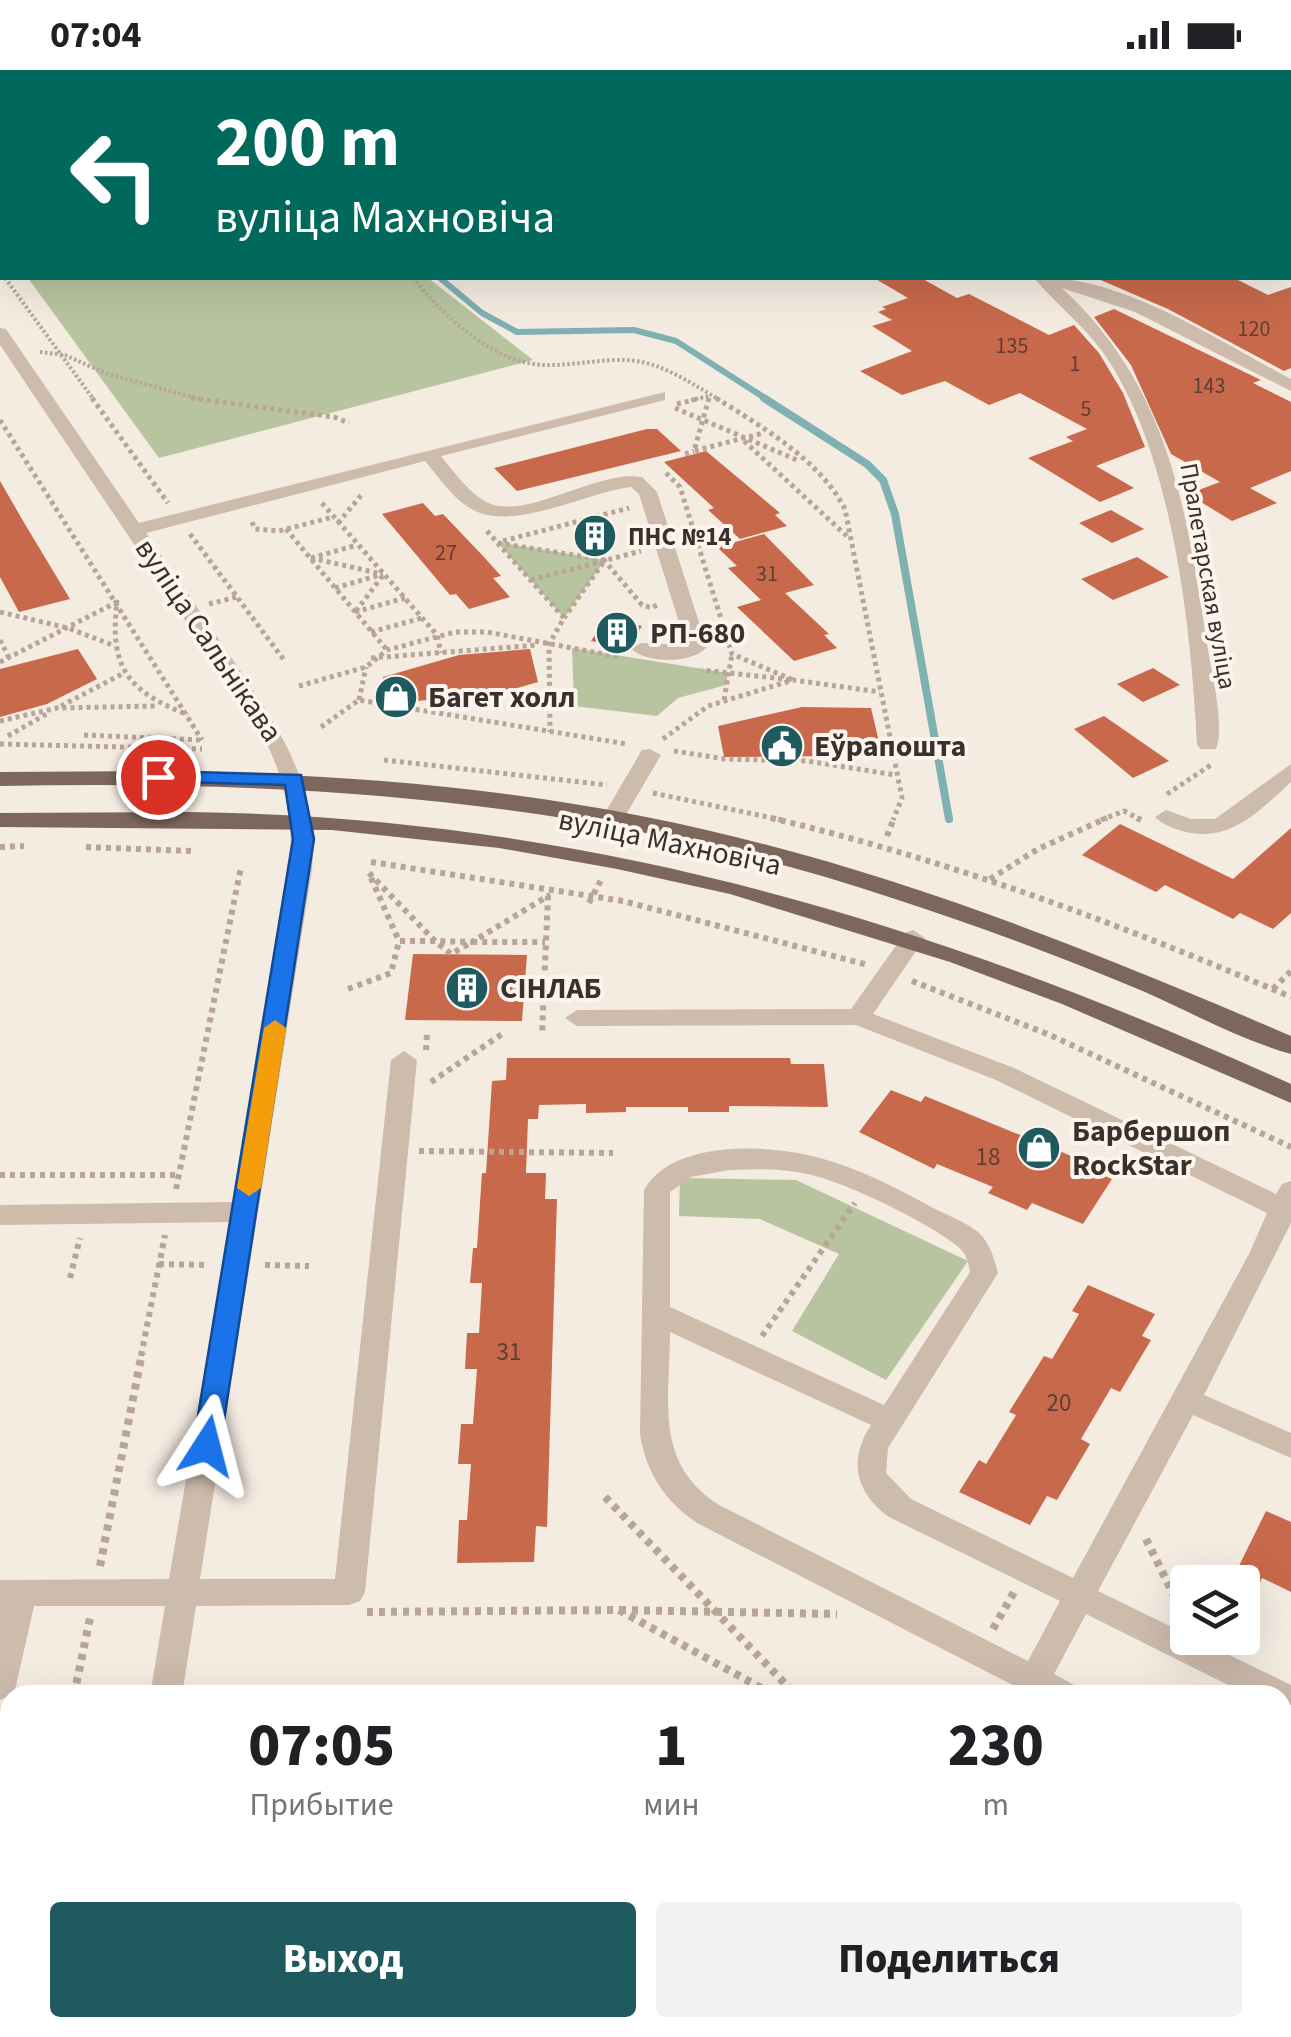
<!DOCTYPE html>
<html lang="ru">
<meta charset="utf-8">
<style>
:root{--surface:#fff;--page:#f2f2f2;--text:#202124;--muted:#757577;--accent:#1f5a5e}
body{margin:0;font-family:"Source Sans 3",sans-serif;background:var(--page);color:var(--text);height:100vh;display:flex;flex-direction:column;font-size:38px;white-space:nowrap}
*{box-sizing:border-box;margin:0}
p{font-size:32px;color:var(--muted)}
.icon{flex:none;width:55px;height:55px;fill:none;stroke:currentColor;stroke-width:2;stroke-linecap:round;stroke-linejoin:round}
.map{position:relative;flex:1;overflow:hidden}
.side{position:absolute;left:0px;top:1615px;width:1292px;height:352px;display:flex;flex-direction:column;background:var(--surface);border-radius:30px 30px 0 0;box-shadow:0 10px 40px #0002}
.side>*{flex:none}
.banner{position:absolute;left:0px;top:0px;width:1292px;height:210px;box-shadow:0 10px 40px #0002;background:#00695c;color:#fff;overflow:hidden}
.tools{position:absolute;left:1170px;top:1495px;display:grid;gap:20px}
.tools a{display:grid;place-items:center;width:90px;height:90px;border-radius:10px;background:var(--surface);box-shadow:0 10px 40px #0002;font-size:50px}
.pin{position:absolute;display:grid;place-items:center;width:85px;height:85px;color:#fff;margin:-42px;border:5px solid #fff;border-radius:50%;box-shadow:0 2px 10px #0007}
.me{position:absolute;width:110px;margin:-55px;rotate:9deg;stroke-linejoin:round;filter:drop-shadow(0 0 8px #0008)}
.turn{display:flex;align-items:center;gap:35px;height:210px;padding:0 50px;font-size:45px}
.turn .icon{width:130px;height:130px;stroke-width:2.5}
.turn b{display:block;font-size:70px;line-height:85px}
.eta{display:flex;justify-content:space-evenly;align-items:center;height:170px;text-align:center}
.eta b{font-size:60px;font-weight:800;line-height:70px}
.button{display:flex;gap:20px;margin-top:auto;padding:20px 50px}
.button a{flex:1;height:115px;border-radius:10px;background:var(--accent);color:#fff;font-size:40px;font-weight:800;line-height:115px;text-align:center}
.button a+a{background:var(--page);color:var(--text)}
.status{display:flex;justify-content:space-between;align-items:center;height:70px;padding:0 50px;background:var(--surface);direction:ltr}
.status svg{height:28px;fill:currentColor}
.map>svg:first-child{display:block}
.green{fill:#b8c4a0}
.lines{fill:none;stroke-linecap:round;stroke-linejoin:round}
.stream-far1{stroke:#7fb0b2;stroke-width:6}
.stream{stroke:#7fb0b2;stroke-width:8}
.building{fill:#c8694b}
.path-far3{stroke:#b9a596;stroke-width:4;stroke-dasharray:2.5 2.5;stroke-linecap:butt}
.path-far2{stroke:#b9a596;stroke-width:5;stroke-dasharray:4 4;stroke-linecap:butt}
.path-far1{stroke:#b9a596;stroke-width:6;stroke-dasharray:5 5;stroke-linecap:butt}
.path{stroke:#b9a596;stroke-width:8;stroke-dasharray:6 6;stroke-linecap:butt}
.minor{fill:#cdbbac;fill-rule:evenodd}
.major{fill:#7d675c;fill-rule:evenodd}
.route{fill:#1a73e8;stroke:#114b97;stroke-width:2.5}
.slow{fill:#f59e0b}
.labels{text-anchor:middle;stroke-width:8;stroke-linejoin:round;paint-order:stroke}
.far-number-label{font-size:22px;fill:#5e3e33}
.far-poi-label{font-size:25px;font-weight:bold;fill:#3b302b;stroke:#fbf5ee;text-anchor:start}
.far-street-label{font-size:25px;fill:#3b302b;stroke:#fbf5ee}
.number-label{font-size:25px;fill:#5e3e33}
.poi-label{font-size:30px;font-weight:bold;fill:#3b302b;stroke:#fbf5ee;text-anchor:start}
.street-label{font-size:30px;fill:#3b302b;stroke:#fbf5ee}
</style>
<div class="status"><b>07:04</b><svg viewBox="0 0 49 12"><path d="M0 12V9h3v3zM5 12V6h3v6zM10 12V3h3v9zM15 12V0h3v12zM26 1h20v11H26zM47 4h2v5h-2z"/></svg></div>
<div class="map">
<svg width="1291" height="1967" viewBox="0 0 1291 1967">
<rect width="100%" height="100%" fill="#f4ebe1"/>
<g class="green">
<polygon points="28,208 428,208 533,290 159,388"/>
<polygon points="497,472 605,490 564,548"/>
<polygon points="572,578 728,603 726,615 678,628 657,646 574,636"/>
<polygon points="680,1108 796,1110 968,1191 886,1310 792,1261 839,1184 760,1149 679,1146"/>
</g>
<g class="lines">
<polyline class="stream-far1" points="440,208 482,243 517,262 634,260 676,271 768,330"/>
<polyline class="stream" points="764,328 867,394 883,410 895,444 949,749"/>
</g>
<g class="building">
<polygon points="874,208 921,208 957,228 969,224 1049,265 1074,255 1099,283 1123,323 1145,377 1096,396 1134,418 1100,432 1028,388 1073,371 1066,367 1087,359 1020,323 989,335 945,311 902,325 860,301 912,281 872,256 892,250 878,242 886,239 882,237 908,228"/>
<polygon points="1096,208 1234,208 1268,225 1291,217 1291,298 1284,301 1168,239"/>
<polygon points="1114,239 1261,310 1253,313 1291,332 1291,401 1250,418 1277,433 1232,451 1188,424 1220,412 1171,384 1131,295 1094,247"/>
<polygon points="647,359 657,359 681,381 517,421 494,398"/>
<polygon points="706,381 780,443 775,445 787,456 740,469 708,440 714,438 664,392"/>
<polygon points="0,411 26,456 70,529 19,542 0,507"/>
<polygon points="423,433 435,446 443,444 483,486 501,506 493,508 510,527 469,539 456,524 450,525 382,444"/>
<polygon points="1111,440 1144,459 1112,473 1079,453"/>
<polygon points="764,464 814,515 785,523 829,564 824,565 837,578 794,591 737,537 761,530 728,498 737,496 717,477"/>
<polygon points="1137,487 1169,507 1113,530 1081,509"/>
<polygon points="606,549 642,556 628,578 591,571"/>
<polygon points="78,579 97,609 47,634 0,647 0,599"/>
<polygon points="530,579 538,612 494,625 389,633 383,607 459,585"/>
<polygon points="1153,598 1180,615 1143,632 1117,614"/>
<polygon points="802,637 871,638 880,676 831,686 724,687 718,656"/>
<polygon points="1104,646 1169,691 1133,708 1074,659"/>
<polygon points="1120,754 1233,809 1291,758 1291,843 1273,859 1240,843 1233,849 1165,815 1156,822 1082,785"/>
<polygon points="413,884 527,885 522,951 405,950"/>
<polygon points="507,988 790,988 791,994 824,994 828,1037 729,1036 729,1042 688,1042 688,1037 626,1037 626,1042 586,1043 586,1034 539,1035 538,1049 528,1049 526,1103 546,1103 545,1129 557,1129 547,1457 536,1456 534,1492 457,1493 459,1450 467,1450 471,1394 458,1394 461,1354 473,1354 477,1299 465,1299 467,1263 479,1263 482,1213 470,1213 473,1178 477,1178 482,1103 486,1103 492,1011 506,1010"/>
<polygon points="891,1020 921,1032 925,1026 1081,1090 1078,1095 1112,1109 1083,1154 1032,1133 1027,1140 988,1123 993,1117 937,1094 934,1099 859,1062"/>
<polygon points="1088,1215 1155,1244 1142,1266 1151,1270 1120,1322 1111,1318 1081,1369 1090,1374 1057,1430 1047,1426 1030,1455 959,1422 979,1390 986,1394 1016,1345 1009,1342 1044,1286 1052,1289 1079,1244 1072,1241"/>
<polygon points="1266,1441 1291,1452 1291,1522 1262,1508 1257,1519 1233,1508"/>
</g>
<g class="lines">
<g class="path-far3">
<polyline points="1194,0 1198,2"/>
<polyline points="5,208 94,330"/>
<path d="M 413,208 C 444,246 492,293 544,295 C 575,296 606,287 637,291 C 667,296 694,315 720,330"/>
<polyline points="40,282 65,285 105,303 203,330"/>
<polyline points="691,330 709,326"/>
</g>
<g class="path-far2">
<polyline points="92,328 168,433"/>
<polyline points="191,328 334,347 349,353"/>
<polyline points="709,328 694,381 763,363"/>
<path d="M 716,328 C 762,357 820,390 845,439 L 902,728 L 893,750"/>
<polyline points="677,334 701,328"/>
<polyline points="675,338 797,390"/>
<polyline points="0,350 202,670"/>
<polyline points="744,371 849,468"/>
<polyline points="685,384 694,381"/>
<polyline points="666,403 680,417 732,584 793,610 702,600"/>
<polyline points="322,433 437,565 441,583"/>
<polyline points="252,452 255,459 279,461 333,447"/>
<polyline points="338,453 363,423"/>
<polyline points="286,459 387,580"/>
<polyline points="487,461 564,548 549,574 550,662"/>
<polyline points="190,464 284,590"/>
<polyline points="503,471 629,438"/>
<polyline points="498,473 605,490 564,548"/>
<polyline points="593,477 642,535 652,538 658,534"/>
<polyline points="311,488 382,504"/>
<polyline points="311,488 357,475"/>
<polyline points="531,510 641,481"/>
<polyline points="335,518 383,504"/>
<polyline points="209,534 237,527"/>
<polyline points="356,541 384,504"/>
<polyline points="0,542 68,558 115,576"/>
<polyline points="355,542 405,528"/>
<polyline points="371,562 422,548"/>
<polyline points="0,570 9,588"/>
<polyline points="371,588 538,575"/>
<path d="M 0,592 L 117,532 C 109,598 128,621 188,645"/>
<polyline points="299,616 366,597 387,580 455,562 487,562 620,587"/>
<polyline points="359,630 366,597"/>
<polyline points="724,630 732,584"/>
<polyline points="61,636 122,604"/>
<polyline points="0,651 57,638 157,636"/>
<polyline points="321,657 359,630 627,674"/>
<polyline points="84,665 201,670"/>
<polyline points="8,666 50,642"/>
<polyline points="663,669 708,636 793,610 880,622"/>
<polyline points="0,674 202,679"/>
<polyline points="674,681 725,689 807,691 896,705"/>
<polyline points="384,690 607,715"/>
<polyline points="653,723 782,750"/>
<polyline points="1167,724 1211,695"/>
<polyline points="1101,750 1124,741 1141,750"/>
</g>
<g class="path-far1">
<path d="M 771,748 C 950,790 1122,855 1291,927"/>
<polyline points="1137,748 1141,750"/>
<polyline points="887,766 894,748"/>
<polyline points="0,777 24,776"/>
<polyline points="86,777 191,781"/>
<polyline points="371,792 623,831 868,895"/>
<polyline points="369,803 435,871 472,872 548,826 542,964"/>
<polyline points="371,808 399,871 435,871 451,884 472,872 545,872"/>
<polyline points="990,809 1038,779 1107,748"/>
<polyline points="589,833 602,808"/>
<polyline points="912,911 1050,965 1291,1077"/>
<polyline points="348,919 391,903 399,871"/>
<polyline points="1273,919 1291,901"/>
<polyline points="426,980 427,963"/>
<polyline points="431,1012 502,964"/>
<polyline points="419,1081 613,1083"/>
<polyline points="0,1105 180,1105"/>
<polyline points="176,1119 241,797"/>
<polyline points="159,1194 208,1195"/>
<polyline points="265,1195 309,1196"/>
<polyline points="70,1208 80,1168"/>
<polyline points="762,1266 855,1133"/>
<polyline points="141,1286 165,1165"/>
</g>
<g class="path">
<polyline points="605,1427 796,1625"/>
<polyline points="1146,1469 1183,1544"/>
<polyline points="100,1496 142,1283"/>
<polyline points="620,1540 837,1544"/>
<polyline points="367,1542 619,1540 774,1625"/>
<polyline points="993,1559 1014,1522"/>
<polyline points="74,1625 90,1548"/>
<polyline points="0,1756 10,1756"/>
<polyline points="1282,1871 1291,1868"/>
<polyline points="1282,1893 1291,1897"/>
<polyline points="1034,1958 1051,1967"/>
<polyline points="4,1967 10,1936"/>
<polyline points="302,1967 303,1958"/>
<polyline points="1151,1967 1155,1958"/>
</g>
<g class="minor">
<polygon points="652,0 668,0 670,2 654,2"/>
<polygon points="1142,0 1157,0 1159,2 1144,2"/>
<rect x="1290" y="90" width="1" height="8"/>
<path d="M 1034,208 C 1117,202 1219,271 1291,309 L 1291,321 L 1135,242 L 1062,218 C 1170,318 1187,441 1208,580 C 1212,604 1225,658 1216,679 L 1200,679 L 1197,674 C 1191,555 1172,379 1102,281 C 1082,254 1056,234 1034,208 Z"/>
<path d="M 0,258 L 6,259 L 139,453 L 665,322 L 665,330 L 441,386 C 454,402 468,422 486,432 C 525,452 597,399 642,407 L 657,422 L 707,577 C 691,594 649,594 631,579 L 641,573 L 686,575 L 639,424 L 631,417 C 586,422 509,465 468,437 C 451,426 438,406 425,391 L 146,463 C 175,505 204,548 233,590 C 278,657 319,714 312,799 L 200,1509 L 335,1509 L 391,990 L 404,981 L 417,990 L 365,1522 L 360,1531 L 349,1535 L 196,1536 L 182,1625 L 150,1625 L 165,1536 L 34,1536 L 16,1616 L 12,1625 L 0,1630 L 0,1510 L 169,1509 L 230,1152 L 0,1155 L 0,1135 L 233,1132 L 290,799 C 294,751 285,709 263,666 L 0,275 Z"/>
<polygon points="650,679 661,685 624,748 621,753 605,753 602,748 642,680"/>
<path d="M 1291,694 L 1291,712 C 1259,741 1229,774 1182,761 C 1172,758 1162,754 1155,747 L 1166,740 L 1191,749 L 1215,749 Z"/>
<path d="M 913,860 L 925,868 L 873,944 L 1014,998 L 1276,1124 L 1282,1114 L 1291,1111 L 1291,1153 L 1204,1325 L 1291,1363 L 1291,1388 L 1193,1345 L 1098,1521 L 1291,1615 L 1291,1635 L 1282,1638 L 1282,1625 L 1248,1625 L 1086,1544 L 1054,1604 L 1074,1615 L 1079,1625 L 1032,1625 L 697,1453 C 665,1431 646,1403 640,1364 L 644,1120 C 672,1070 767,1074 816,1087 C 859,1098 899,1119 937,1140 C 950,1146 967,1153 978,1162 C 990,1173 994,1188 998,1203 L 888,1378 L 886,1403 L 911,1429 L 1073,1508 L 1249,1184 L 1267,1143 L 996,1010 L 856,955 L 577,956 L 565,948 L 577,940 L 851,939 L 905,863 ZM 729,1100 C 755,1099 781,1098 807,1104 C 846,1112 925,1151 956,1175 C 966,1182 968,1191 970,1202 L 884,1335 L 670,1237 L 670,1122 L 691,1107 ZM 670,1262 L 871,1355 C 848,1390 855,1422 889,1447 L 1060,1531 L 1028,1591 L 719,1435 C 653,1393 670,1330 670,1262 Z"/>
<polygon points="1282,1723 1291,1726 1291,1757 1282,1754"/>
<polygon points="94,1958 130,1958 128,1967 92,1967"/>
</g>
<g class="major">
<path d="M 163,701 C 325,704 486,715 646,747 C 869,791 1083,876 1291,966 L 1291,984 C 1241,970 1192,943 1145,922 C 1061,887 976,855 889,827 C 597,730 306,710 0,716 L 0,702 Z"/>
<path d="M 190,742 C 592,748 927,850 1291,1014 L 1291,1033 L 1062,934 L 950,892 L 730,824 L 617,799 L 499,778 L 332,760 L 0,757 L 0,743 Z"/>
</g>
</g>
<polygon class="route" points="158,701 301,705 314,769 220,1376 207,1387 193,1376 293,769 285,715 151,711 151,703"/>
<polygon class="slow" points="275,950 286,958 261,1118 249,1126 237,1118 264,958"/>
<defs>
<g id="building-disc" transform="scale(2.25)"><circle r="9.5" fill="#1f5a5e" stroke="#fbf5ee"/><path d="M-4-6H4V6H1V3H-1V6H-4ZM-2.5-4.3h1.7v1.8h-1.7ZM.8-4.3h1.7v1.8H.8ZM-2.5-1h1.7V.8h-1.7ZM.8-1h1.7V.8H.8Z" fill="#fff"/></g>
<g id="shop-disc" transform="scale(2.25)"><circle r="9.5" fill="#1f5a5e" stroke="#fbf5ee"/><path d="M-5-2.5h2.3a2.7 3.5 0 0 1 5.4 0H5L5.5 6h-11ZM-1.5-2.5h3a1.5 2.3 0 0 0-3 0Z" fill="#fff"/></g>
<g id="civic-disc" transform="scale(2.25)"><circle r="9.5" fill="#1f5a5e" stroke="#fbf5ee"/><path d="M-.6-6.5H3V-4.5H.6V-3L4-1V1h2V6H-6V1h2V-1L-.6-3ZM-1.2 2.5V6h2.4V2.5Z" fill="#fff"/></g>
</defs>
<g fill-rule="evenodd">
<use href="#building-disc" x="595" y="466"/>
<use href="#building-disc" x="617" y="563"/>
<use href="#shop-disc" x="396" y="627"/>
<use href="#civic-disc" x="782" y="676"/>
<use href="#building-disc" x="467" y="918"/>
<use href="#shop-disc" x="1039" y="1078"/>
</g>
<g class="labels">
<g class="far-number-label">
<text x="1254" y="266">120</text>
<text x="1012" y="283">135</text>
<text x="1075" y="301">1</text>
<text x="1209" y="323">143</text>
<text x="1086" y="346">5</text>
<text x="446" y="490">27</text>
<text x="767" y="511">31</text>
</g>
<g class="far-poi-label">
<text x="628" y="475">ПНС №14</text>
</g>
<g class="far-street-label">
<text transform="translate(1209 506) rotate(80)" y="9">Пралетарская вуліца</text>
</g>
<g class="number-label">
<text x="988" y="1095">18</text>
<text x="509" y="1290">31</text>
<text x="1059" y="1341">20</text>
</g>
<g class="poi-label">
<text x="650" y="573">РП-680</text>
<text x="428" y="637">Багет холл</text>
<text x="814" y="686">Еўрапошта</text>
<text x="500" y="928">СІНЛАБ</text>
<text x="1072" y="1071">Барбершоп<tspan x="1072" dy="34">RockStar</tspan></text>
</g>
<g class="street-label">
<text transform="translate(209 570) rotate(56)" y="10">вуліца Сальнікава</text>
<text transform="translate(670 772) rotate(12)" y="10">вуліца Махновіча</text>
</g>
</g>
</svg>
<div class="tools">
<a><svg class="icon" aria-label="layers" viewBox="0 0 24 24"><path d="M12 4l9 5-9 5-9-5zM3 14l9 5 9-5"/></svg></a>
</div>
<div class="pin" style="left:158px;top:707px;background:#d93025"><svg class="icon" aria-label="arrive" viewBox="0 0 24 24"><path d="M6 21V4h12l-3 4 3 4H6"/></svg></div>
<svg class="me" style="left:207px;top:1376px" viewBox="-20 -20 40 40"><path d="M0-17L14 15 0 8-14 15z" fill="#1a73e8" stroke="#fff" stroke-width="4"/></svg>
<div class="banner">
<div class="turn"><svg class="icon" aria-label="left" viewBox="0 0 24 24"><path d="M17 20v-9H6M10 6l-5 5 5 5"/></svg><div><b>200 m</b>вуліца Махновіча</div></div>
</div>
<section class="side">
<div class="eta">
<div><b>07:05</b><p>Прибытие</p></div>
<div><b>1</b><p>мин</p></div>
<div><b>230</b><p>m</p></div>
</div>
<div class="button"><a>Выход</a><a>Поделиться</a></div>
</section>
</div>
